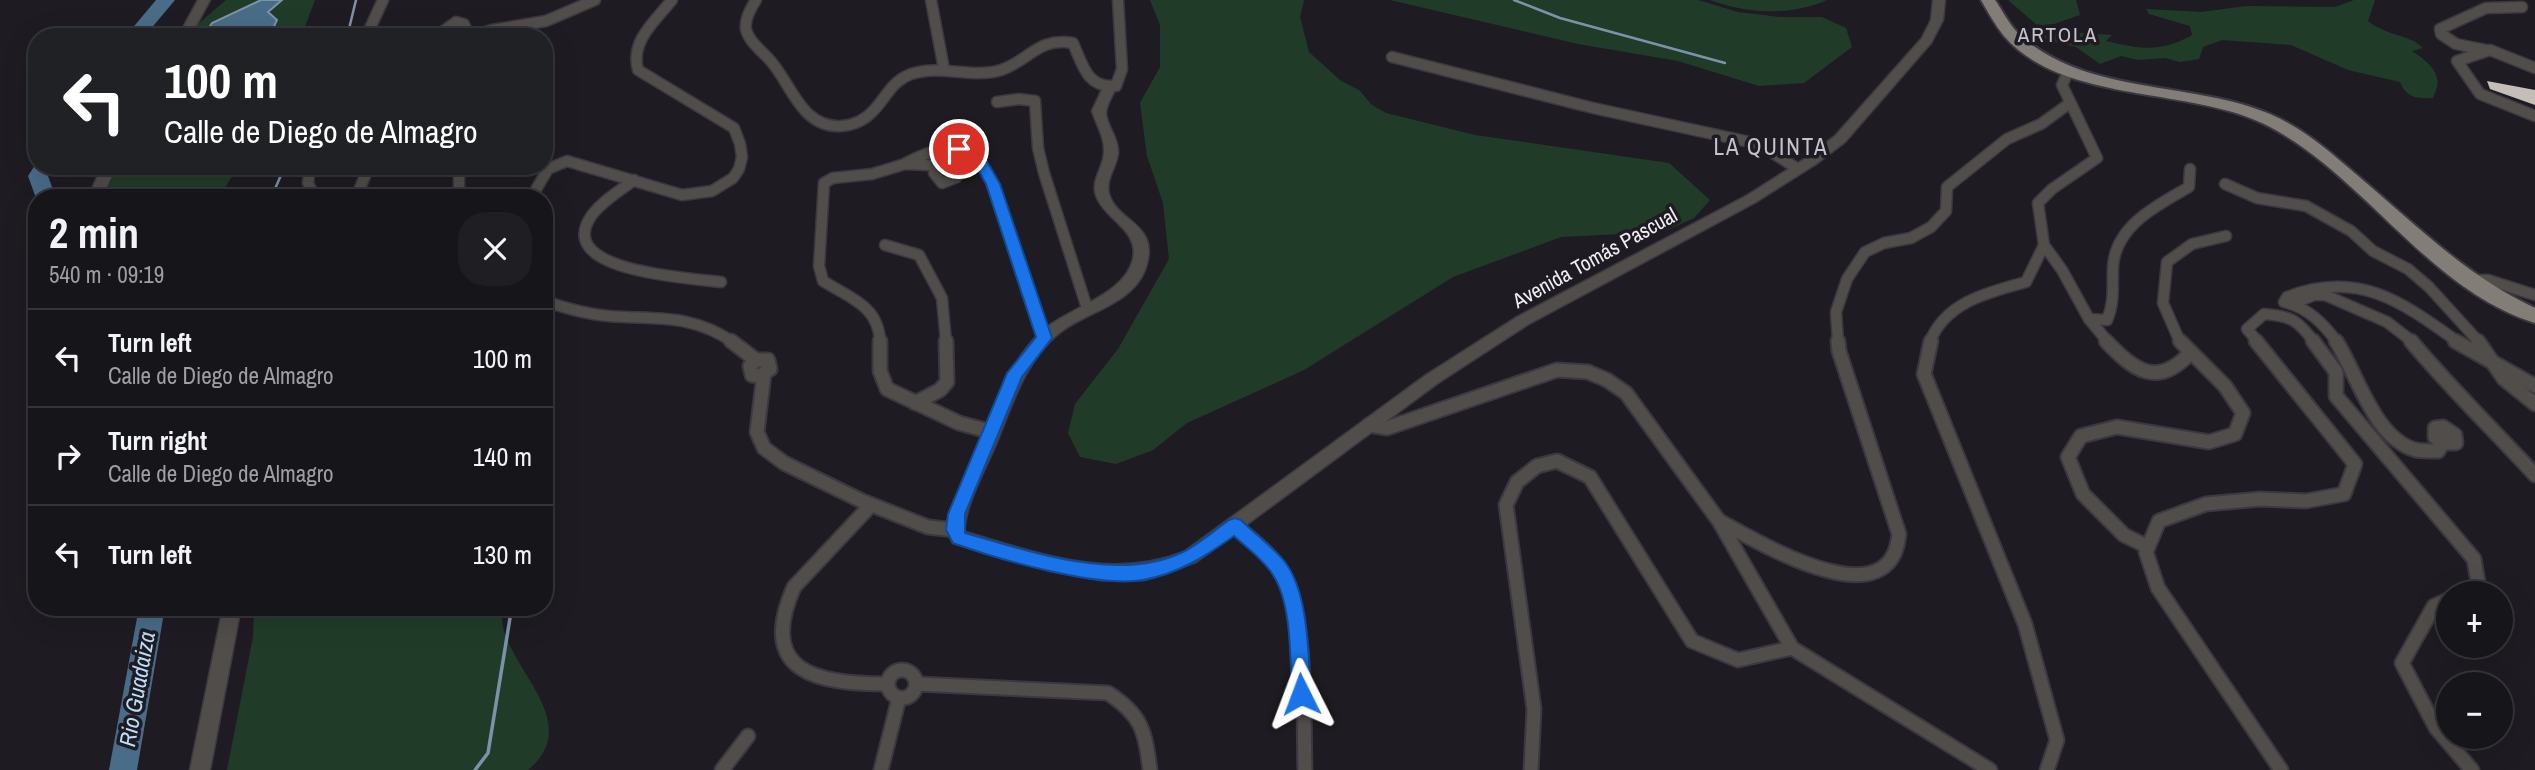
<!DOCTYPE html>
<meta charset="utf-8">
<style>
:root{--surface:#16151a;--page:#1f1e23;--text:#f1f3f6;--muted:#9e9fa2;--line:#353439}
body{margin:0;font-family:"Archivo Narrow",sans-serif;background:var(--page);color:var(--text);height:100vh;display:flex;flex-direction:column;font-size:26px;white-space:nowrap}
*{box-sizing:border-box;margin:0}
p{font-size:23px;color:var(--muted)}
.icon{flex:none;width:38px;height:38px;fill:none;stroke:currentColor;stroke-width:2;stroke-linecap:round;stroke-linejoin:round}
.map{position:relative;flex:1;overflow:hidden}
.side{position:absolute;left:28px;top:189px;width:525px;height:427px;display:flex;flex-direction:column;background:var(--surface);border-radius:28px;box-shadow:0 7px 28px #0002,0 0 0 2px var(--line)}
.side>*{flex:none}
.top-card{position:absolute;left:28px;top:28px;width:525px;height:147px;border-radius:28px;box-shadow:0 7px 28px #0002,0 0 0 2px var(--line);background:#202124;color:#fff;overflow:hidden}
.fabs{position:absolute;left:2436px;top:581px;display:grid;gap:14px}
.fabs a{display:grid;place-items:center;width:77px;height:77px;border-radius:50%;background:var(--surface);box-shadow:0 7px 28px #0002,0 0 0 2px var(--line);font-size:35px}
.pin{position:absolute;display:grid;place-items:center;width:60px;height:60px;color:#fff;margin:-30px;border:4px solid #fff;border-radius:50%;box-shadow:0 2px 7px #0007}
.me{position:absolute;width:77px;margin:-38px;rotate:357deg;stroke-linejoin:round;filter:drop-shadow(0 0 5px #0008)}
.turn{display:flex;align-items:center;gap:24px;height:147px;padding:0 21px;font-size:32px}
.turn .icon{width:91px;height:91px;stroke-width:2.5}
.turn b{display:block;font-size:49px;line-height:60px}
.round{display:grid;place-items:center;flex:none;width:74px;height:74px;border-radius:28px;background:var(--page)}
.headline{display:flex;align-items:center;justify-content:space-between;height:119px;padding:0 21px}
h1{font-size:42px;font-weight:700;line-height:52px}
ul{padding:0;list-style:none}
li{display:flex;align-items:center;gap:21px;height:98px;padding:0 21px;border-top:2px solid var(--line)}
li div{flex:1}
li b{display:block;font-size:26px}
li em{font-style:normal}
.map>svg:first-child{display:block}
.green{fill:#203c29}
.water{fill:#496c88;stroke:#7b93a8;stroke-width:2}
.lines{fill:none;stroke-linecap:round;stroke-linejoin:round}
.stream-far1{stroke:#7b93a8;stroke-width:2.5}
.stream{stroke:#7b93a8;stroke-width:3.5}
.river{fill:#496c88;fill-rule:evenodd}
.building{fill:#c5beb7}
.minor-far1-casing{stroke:#3b393f;stroke-width:13}
.minor-casing{stroke:#3b393f;stroke-width:17}
.tertiary-casing{stroke:#3b393f;stroke-width:3}
.primary-casing{stroke:#3b393f;stroke-width:4}
.minor-far1{stroke:#504d4a;stroke-width:10}
.minor{stroke:#504d4a;stroke-width:13}
.tertiary{fill:#504d4a;fill-rule:evenodd}
.primary{fill:#827d77;fill-rule:evenodd}
.route{fill:#1a73e8;stroke:#114b97;stroke-width:2}
.labels{text-anchor:middle;stroke-width:7;stroke-linejoin:round;paint-order:stroke}
.far-quarter-label{font-size:21px;letter-spacing:2px;fill:#c6c3cc;stroke:#1e1c22}
.street-label{font-size:21px;fill:#f0eef3;stroke:#1e1c22}
.neighbourhood-label{font-size:23px;letter-spacing:2px;fill:#c6c3cc;stroke:#1e1c22}
.water-label{font-size:23px;font-style:italic;fill:#bcdefb;stroke:#1e1c22}
</style>
<div class="map">
<svg width="2535" height="770" viewBox="0 0 2535 770">
<rect width="100%" height="100%" fill="#1e1c22"/>
<g class="green">
<polygon points="226,0 315,0 301,37 191,37 199,23"/>
<polygon points="1150,0 1304,0 1300,17 1309,52 1341,81 1359,90 1372,105 1386,113 1475,135 1669,163 1710,200 1694,218 1663,232 1561,237 1453,277 1304,370 1187,423 1153,450 1116,464 1080,457 1068,433 1075,404 1118,349 1169,259 1163,203 1147,156 1140,103 1160,67 1160,25"/>
<polygon points="1390,0 1698,0 1738,12 1779,17 1822,17 1846,28 1852,47 1804,83 1759,86 1678,61 1578,44"/>
<path d="M 1710,0 L 1827,0 C 1791,16 1747,14 1710,0 Z"/>
<polygon points="2008,0 2076,0 2080,15 2054,24 2038,26"/>
<path d="M 2354,0 L 2375,0 L 2368,21 C 2386,36 2409,34 2423,48 L 2412,51 C 2424,59 2441,71 2437,87 C 2436,91 2434,94 2433,98 C 2418,99 2406,98 2400,82 L 2348,70 L 2291,45 L 2222,40 L 2203,47 L 2199,59 L 2180,62 L 2165,58 L 2138,60 L 2121,56 L 2100,64 L 2076,47 L 2039,38 L 2055,31 L 2112,35 L 2106,41 C 2141,49 2160,53 2192,35 L 2190,26 L 2149,14 L 2146,9 L 2201,12 L 2246,6 L 2335,7 Z"/>
<polygon points="119,166 238,166 219,198 107,198 109,185"/>
<path d="M 254,607 L 501,607 C 502,616 502,626 505,634 C 521,680 580,727 528,770 L 227,770 L 253,637 Z"/>
</g>
<polygon class="water" points="261,0 282,0 268,12 277,20 269,37 203,37 212,23"/>
<g class="lines">
<g class="stream-far1">
<polyline points="1514,0 1560,18 1725,63"/>
<polyline points="347,37 356,0"/>
<polyline points="271,198 285,166"/>
</g>
<polyline class="stream" points="475,770 488,753 510,618 506,607"/>
<g class="river">
<polygon points="156,0 175,0 144,37 125,37"/>
<polygon points="37,162 37,166 54,166 48,176 56,198 36,198 28,176"/>
<polygon points="139,607 165,607 137,770 109,770"/>
</g>
</g>
<polygon class="building" points="2487,81 2535,90 2535,105 2490,89"/>
<g class="lines">
<g class="minor-far1-casing">
<g id="minor-far1">
<path d="M 756,0 C 737,29 746,36 768,58 C 791,81 800,129 842,126 C 854,125 866,119 874,110 C 887,96 892,81 911,74 C 941,64 972,79 1001,70 C 1030,60 1038,37 1073,43 C 1083,66 1087,88 1116,86 L 1122,69 L 1118,0"/>
<polyline points="931,0 944,69"/>
<polyline points="366,37 383,0"/>
<polyline points="435,37 456,22 464,24 469,37"/>
<polyline points="470,37 492,30 546,21 595,0"/>
<polyline points="2486,50 2456,44 2441,34 2440,29 2486,8 2522,7"/>
<polyline points="1392,57 1593,108 1759,144 1798,169"/>
<polyline points="2535,68 2490,50 2457,61 2480,94 2535,116"/>
<polyline points="997,102 1019,99 1035,101 1038,148 1044,173 1087,308"/>
<path d="M 906,163 C 946,142 972,140 993,184 L 1044,338"/>
<polyline points="310,166 308,183 315,198"/>
<polyline points="459,166 459,198"/>
<path d="M 634,180 C 620,191 603,200 592,215 C 551,272 691,278 721,282"/>
<polyline points="2225,184 2257,198 2306,206 2351,231 2373,251 2408,269 2429,287 2479,342"/>
<polyline points="356,198 369,166"/>
<path d="M 531,198 L 548,169 L 567,161 L 682,195 L 712,191 L 733,178 L 739,169 L 742,157 L 740,144 L 734,128 L 638,70 C 630,41 655,21 672,0"/>
<polyline points="885,245 919,255 942,298 946,342"/>
<path d="M 2044,245 L 2062,270 L 2089,319 L 2107,320 C 2115,302 2112,285 2113,266 C 2116,225 2158,205 2189,187 L 2190,169"/>
<polyline points="2473,280 2488,280 2535,295"/>
<path d="M 544,301 C 565,308 585,314 608,316 C 656,320 690,313 733,342"/>
<polyline points="2292,304 2314,295 2325,295 2387,322 2413,342"/>
<polyline points="2089,319 2108,342"/>
<path d="M 880,342 C 879,306 850,298 823,281 L 819,266 L 824,183 L 833,178 L 872,174 L 905,164 L 951,166 L 957,177 L 942,183 L 934,173"/>
<polyline points="1838,342 1836,312 1847,279 1865,252 1884,243 1911,238 1931,227 1946,211 1947,187 2007,139 2041,124 2070,103"/>
<path d="M 1930,342 C 1945,302 1989,292 2026,282 L 2044,245 L 2038,203 L 2052,189 L 2097,158 L 2062,85 L 2068,72"/>
<polyline points="2180,342 2163,303 2167,262 2192,244 2226,236"/>
<path d="M 2258,342 L 2247,329 L 2264,314 C 2291,316 2298,320 2314,342"/>
<path d="M 2337,342 C 2323,323 2308,308 2284,302 L 2287,297 C 2358,269 2402,302 2458,342"/>
</g>
</g>
<g class="minor-casing">
<g id="minor">
<polyline points="731,341 756,360"/>
<polyline points="880,341 880,371 887,389 959,423 992,432"/>
<polyline points="1931,341 1924,374 2025,624 2057,740 2047,770"/>
<path d="M 2106,341 C 2134,371 2158,388 2190,353"/>
<polyline points="2256,341 2355,464 2344,494 2306,501 2260,499 2206,504 2159,521 2146,552 2158,588 2281,770"/>
<polyline points="2313,341 2336,372 2336,396 2474,559 2479,588 2466,593"/>
<path d="M 2336,341 C 2357,373 2374,439 2416,450 C 2422,451 2431,451 2438,451 L 2443,443"/>
<path d="M 2411,341 C 2450,388 2494,430 2535,475"/>
<polyline points="2455,341 2535,386"/>
<polyline points="2478,341 2504,379 2535,404"/>
<polygon points="756,360 768,360 770,369 760,376 752,375 750,366"/>
<polyline points="764,374 757,432 764,448 784,463 862,501 928,527 955,530"/>
<polyline points="915,403 940,390 947,382 946,341"/>
<polyline points="1369,425 1387,428 1557,370 1588,372 1607,380 1626,393 1719,521 1792,648 1990,770"/>
<polygon points="2443,427 2455,435 2456,443 2443,443 2435,437 2435,428"/>
<path d="M 871,505 L 794,587 C 756,673 818,684 887,684"/>
<path d="M 1721,522 C 1760,543 1891,622 1899,534 L 1839,351 L 1838,341"/>
<path d="M 1235,525 C 1249,538 1267,550 1278,567 C 1309,614 1303,714 1305,770"/>
<polyline points="2148,547 2124,535 2083,494 2068,457 2081,436 2117,427 2209,442 2235,434 2243,413 2225,386 2180,341"/>
<polyline points="2448,600 2434,606 2402,663 2436,728 2472,770"/>
<circle cx="902" cy="684" r="14"/>
<path d="M 917,684 L 1108,693 C 1142,715 1145,731 1150,770"/>
<polyline points="722,770 748,736"/>
<polyline points="881,770 899,698"/>
<polyline points="1531,770 1534,709 1506,505 1517,482 1537,466 1557,461 1590,477 1692,641 1738,660 1792,648"/>
</g>
</g>
<g class="tertiary-casing">
<g id="tertiary">
<polygon points="198,0 210,0 190,37 178,37"/>
<path d="M 1933,0 L 1945,0 L 1943,20 L 1931,43 L 1845,142 L 1816,164 L 1756,202 L 1527,325 L 1438,383 L 1196,562 L 1144,580 L 1101,580 L 1051,571 L 953,543 L 946,530 L 949,514 C 959,489 970,465 981,441 C 997,404 1008,367 1036,337 C 1062,308 1124,298 1133,259 C 1139,230 1107,221 1097,198 C 1089,181 1104,168 1104,152 C 1105,138 1096,124 1092,111 L 1104,85 L 1109,84 L 1116,88 C 1113,95 1106,105 1106,113 C 1107,127 1119,138 1118,153 C 1117,167 1105,179 1109,194 C 1117,223 1162,223 1145,270 C 1131,306 1083,312 1057,335 C 1022,365 1011,410 993,451 C 982,476 967,502 964,530 L 965,532 C 1037,553 1110,581 1184,552 L 1426,375 L 1517,317 L 1746,196 L 1806,158 L 1835,136 L 1922,38 L 1931,20 Z"/>
<polygon points="102,166 116,166 102,198 88,198"/>
<polygon points="223,607 241,607 210,770 190,770"/>
</g>
</g>
<g class="primary-casing">
<path id="primary" d="M 1981,0 L 1995,0 C 2002,10 2008,22 2016,31 C 2082,96 2190,80 2270,114 C 2303,128 2331,153 2357,175 C 2414,223 2466,276 2535,308 L 2535,323 C 2426,289 2362,171 2262,123 C 2186,87 2062,103 2004,36 C 1995,25 1988,12 1981,0 Z"/>
</g>
<use href="#minor-far1" class="minor-far1"/>
<use href="#minor" class="minor"/>
<use href="#tertiary" class="tertiary"/>
<use href="#primary" class="primary"/>
</g>
<path class="route" d="M 959,145 L 977,151 L 985,158 L 1000,184 L 1052,338 L 1022,377 L 965,514 L 965,533 C 1030,551 1120,584 1185,551 C 1200,543 1215,530 1229,520 L 1235,518 L 1241,520 C 1255,534 1273,547 1285,562 C 1309,594 1308,654 1311,694 L 1308,700 L 1301,702 L 1294,700 L 1292,694 C 1290,659 1292,604 1273,575 C 1264,560 1247,548 1234,536 C 1206,556 1178,574 1143,580 C 1097,588 997,559 953,543 L 946,530 L 948,514 L 1007,373 L 1036,337 L 986,184 L 975,164 L 954,153 L 952,149 Z"/>
<g class="labels">
<g class="far-quarter-label">
<text x="2058" y="42">ARTOLA</text>
</g>
<g class="street-label">
<text transform="translate(1595 258) rotate(-29)" y="7">Avenida Tomás Pascual</text>
</g>
<g class="neighbourhood-label">
<text x="1771" y="155">LA QUINTA</text>
</g>
<g class="water-label">
<text transform="translate(137 689) rotate(-80)" y="8">Rio Guadaiza</text>
</g>
</g>
</svg>
<div class="fabs">
<a>+</a>
<a>−</a>
</div>
<div class="pin" style="left:959px;top:149px;background:#d93025"><svg class="icon" aria-label="arrive" viewBox="0 0 24 24"><path d="M6 21V4h12l-3 4 3 4H6"/></svg></div>
<svg class="me" style="left:1301px;top:694px" viewBox="-20 -20 40 40"><path d="M0-17L14 15 0 8-14 15z" fill="#1a73e8" stroke="#fff" stroke-width="4"/></svg>
<div class="top-card">
<div class="turn"><svg class="icon" aria-label="left" viewBox="0 0 24 24"><path d="M17 20v-9H6M10 6l-5 5 5 5"/></svg><div><b>100 m</b>Calle de Diego de Almagro</div></div>
</div>
<section class="side">
<div class="headline"><div><h1>2 min</h1><p>540 m · 09:19</p></div><a class="round"><svg class="icon" aria-label="close" viewBox="0 0 24 24"><path d="M6 6l12 12M18 6L6 18"/></svg></a></div>
<ul>
<li><svg class="icon" aria-label="left" viewBox="0 0 24 24"><path d="M17 20v-9H6M10 6l-5 5 5 5"/></svg><div><b>Turn left</b><p>Calle de Diego de Almagro</p></div><em>100 m</em></li>
<li><svg class="icon" aria-label="right" viewBox="0 0 24 24"><path d="M7 20v-9h11M14 6l5 5-5 5"/></svg><div><b>Turn right</b><p>Calle de Diego de Almagro</p></div><em>140 m</em></li>
<li><svg class="icon" aria-label="left" viewBox="0 0 24 24"><path d="M17 20v-9H6M10 6l-5 5 5 5"/></svg><div><b>Turn left</b></div><em>130 m</em></li>
</ul>
</section>
</div>
